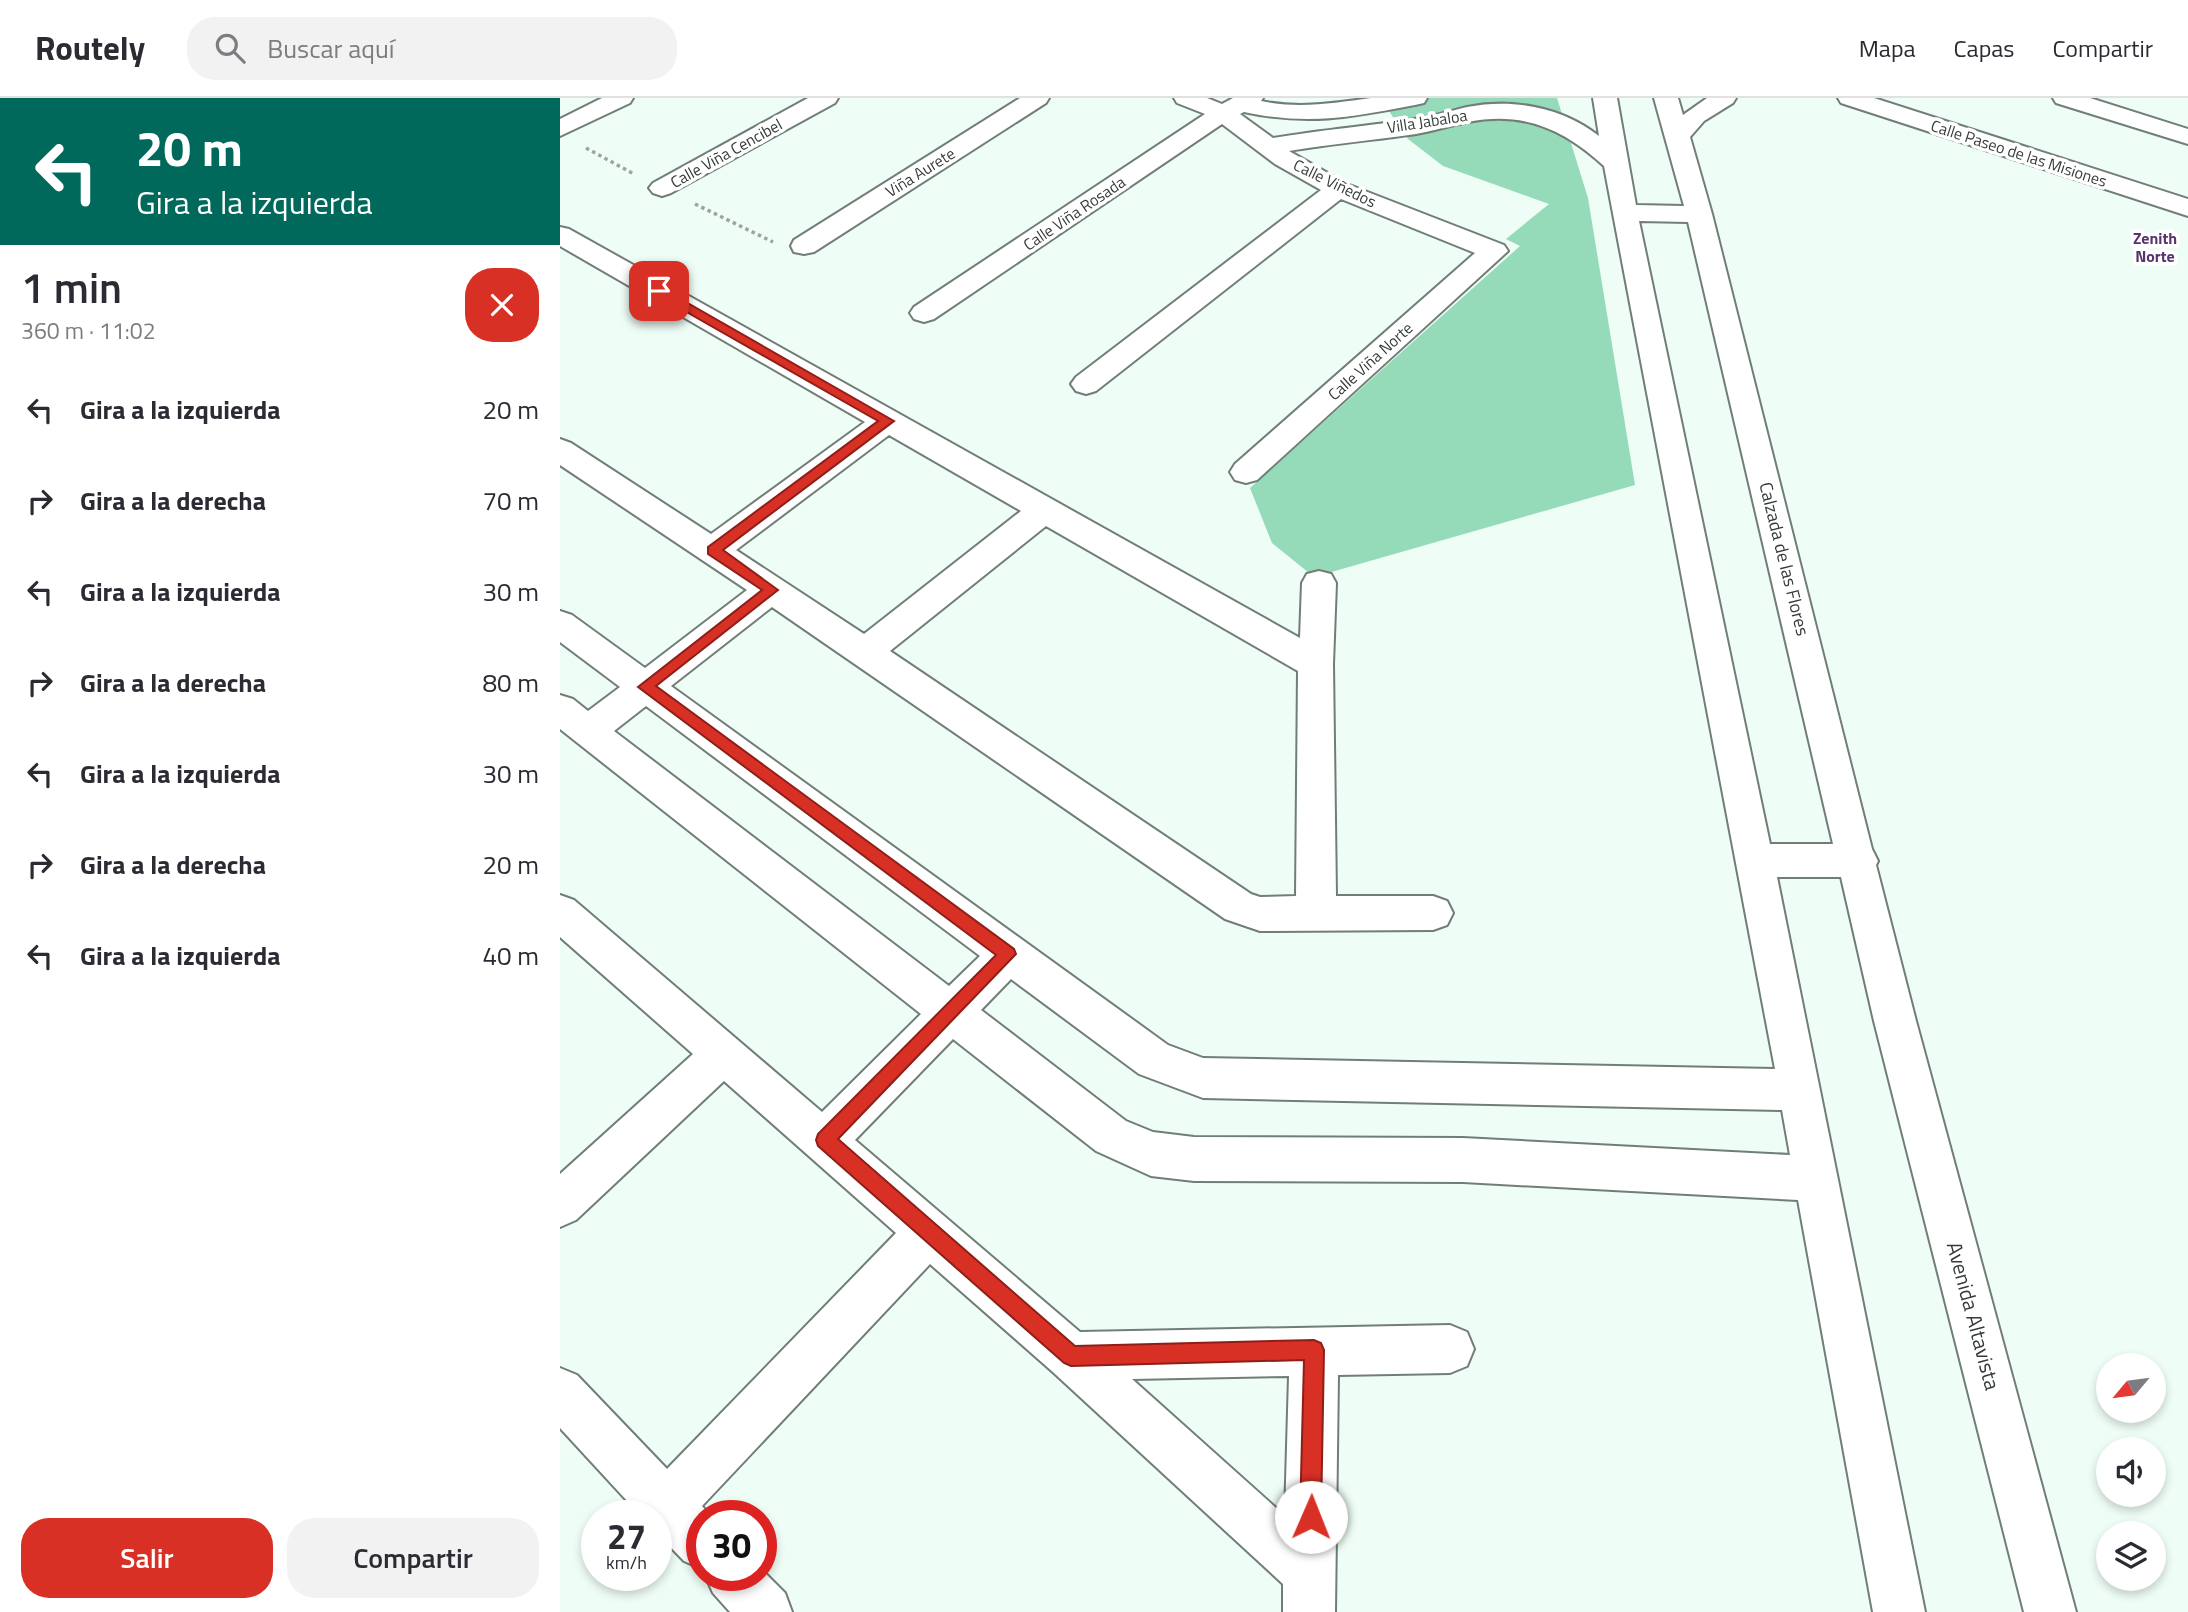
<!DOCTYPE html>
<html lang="es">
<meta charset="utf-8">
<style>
:root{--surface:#fff;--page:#f2f2f3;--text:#2b2b33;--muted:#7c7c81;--line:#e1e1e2;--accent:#d93025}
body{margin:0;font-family:"Titillium Web",sans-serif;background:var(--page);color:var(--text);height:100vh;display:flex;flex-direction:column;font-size:26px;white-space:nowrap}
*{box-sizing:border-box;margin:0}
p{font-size:23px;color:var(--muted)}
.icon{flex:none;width:38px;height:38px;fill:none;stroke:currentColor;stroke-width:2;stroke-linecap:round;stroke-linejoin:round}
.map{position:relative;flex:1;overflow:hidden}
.details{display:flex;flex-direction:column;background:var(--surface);width:560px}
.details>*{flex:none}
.guide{background:#00695c;color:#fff;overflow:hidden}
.needle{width:46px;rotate:241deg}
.fabs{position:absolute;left:1536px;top:1255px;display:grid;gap:14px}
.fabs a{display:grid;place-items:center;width:70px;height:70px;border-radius:50%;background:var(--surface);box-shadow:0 4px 10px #0003;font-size:35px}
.speed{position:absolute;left:21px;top:1402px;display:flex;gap:14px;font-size:35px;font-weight:700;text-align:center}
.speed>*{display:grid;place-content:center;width:91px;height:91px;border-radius:50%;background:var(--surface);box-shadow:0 4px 10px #0003;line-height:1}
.speed small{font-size:18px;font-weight:400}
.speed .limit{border:10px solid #d22;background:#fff;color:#111}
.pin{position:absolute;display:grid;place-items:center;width:60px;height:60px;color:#fff;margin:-30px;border-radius:14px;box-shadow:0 4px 10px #0006}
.me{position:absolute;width:77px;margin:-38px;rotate:1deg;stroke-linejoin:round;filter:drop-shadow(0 0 5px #0008)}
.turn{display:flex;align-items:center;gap:24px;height:147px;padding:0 21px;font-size:32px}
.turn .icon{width:91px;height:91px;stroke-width:2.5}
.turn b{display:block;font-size:49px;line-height:60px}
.round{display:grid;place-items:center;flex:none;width:74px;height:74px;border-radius:28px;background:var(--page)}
.overview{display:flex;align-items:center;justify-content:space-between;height:119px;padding:0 21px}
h1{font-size:42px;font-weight:600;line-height:52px}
.cta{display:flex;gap:14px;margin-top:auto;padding:14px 21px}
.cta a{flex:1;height:80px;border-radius:28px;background:var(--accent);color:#fff;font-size:28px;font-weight:600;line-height:80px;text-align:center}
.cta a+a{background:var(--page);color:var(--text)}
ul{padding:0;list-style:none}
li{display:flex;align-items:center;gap:21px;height:91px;padding:0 21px}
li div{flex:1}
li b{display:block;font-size:26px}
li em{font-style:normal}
header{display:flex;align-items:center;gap:42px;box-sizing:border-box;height:98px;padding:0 35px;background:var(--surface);border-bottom:2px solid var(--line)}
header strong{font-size:33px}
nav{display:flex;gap:38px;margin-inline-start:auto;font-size:24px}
.search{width:490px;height:63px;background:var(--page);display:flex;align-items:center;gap:18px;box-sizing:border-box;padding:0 24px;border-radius:28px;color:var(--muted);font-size:26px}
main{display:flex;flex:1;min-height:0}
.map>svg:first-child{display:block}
.green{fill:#95dbba}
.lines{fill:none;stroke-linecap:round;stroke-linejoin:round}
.minor-casing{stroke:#707e77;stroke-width:4}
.path{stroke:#9aa59f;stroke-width:3.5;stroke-dasharray:3.5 3.5;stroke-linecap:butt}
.minor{fill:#fff;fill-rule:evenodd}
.route{fill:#d93025;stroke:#8d1f18;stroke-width:2}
.labels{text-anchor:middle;stroke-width:7;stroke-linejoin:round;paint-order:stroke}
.far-street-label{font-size:16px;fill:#353b38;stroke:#fff}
.far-neighbourhood-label{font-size:16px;font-weight:bold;fill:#59346c;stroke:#fff}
.street-label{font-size:18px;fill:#353b38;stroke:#fff}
.near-street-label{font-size:21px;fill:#353b38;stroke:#fff}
</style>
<header>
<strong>Routely</strong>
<div class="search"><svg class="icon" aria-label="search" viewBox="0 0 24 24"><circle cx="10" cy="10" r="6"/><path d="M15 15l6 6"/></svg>Buscar aquí</div>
<nav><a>Mapa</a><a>Capas</a><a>Compartir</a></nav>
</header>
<main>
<section class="details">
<div class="guide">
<div class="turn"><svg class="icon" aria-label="left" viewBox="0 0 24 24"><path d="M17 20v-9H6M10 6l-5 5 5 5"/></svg><div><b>20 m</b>Gira a la izquierda</div></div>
</div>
<div class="overview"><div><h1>1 min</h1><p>360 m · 11:02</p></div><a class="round" style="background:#d93025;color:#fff"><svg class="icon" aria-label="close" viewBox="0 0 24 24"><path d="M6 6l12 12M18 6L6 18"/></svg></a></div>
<ul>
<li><svg class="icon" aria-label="left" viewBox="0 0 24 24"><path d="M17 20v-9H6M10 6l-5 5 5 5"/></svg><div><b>Gira a la izquierda</b></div><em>20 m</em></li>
<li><svg class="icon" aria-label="right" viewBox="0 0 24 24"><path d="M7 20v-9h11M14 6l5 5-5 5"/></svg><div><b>Gira a la derecha</b></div><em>70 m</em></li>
<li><svg class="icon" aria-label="left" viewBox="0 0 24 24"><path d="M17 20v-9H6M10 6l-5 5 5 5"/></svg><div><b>Gira a la izquierda</b></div><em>30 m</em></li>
<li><svg class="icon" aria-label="right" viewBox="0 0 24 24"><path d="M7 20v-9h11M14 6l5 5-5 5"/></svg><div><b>Gira a la derecha</b></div><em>80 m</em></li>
<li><svg class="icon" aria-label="left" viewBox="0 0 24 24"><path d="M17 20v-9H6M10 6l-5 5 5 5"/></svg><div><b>Gira a la izquierda</b></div><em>30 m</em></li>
<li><svg class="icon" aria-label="right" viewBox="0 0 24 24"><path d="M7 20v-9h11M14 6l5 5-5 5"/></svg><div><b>Gira a la derecha</b></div><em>20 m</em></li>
<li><svg class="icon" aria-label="left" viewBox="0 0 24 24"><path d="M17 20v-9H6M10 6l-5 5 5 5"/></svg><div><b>Gira a la izquierda</b></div><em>40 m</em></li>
</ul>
<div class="cta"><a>Salir</a><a>Compartir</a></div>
</section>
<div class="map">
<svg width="1628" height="1514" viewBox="0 0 1628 1514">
<rect width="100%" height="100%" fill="#eefdf5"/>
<polygon class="green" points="820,0 997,0 1028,100 1075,387 754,479 712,445 690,390 960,148 946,141 989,106 883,68 848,41"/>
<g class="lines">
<g class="minor-casing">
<g id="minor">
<polygon points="42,0 73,0 70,5 0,38 0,21"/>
<polygon points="248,0 278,0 275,5 111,95 102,98 93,95 89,90 93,85"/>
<polygon points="460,0 489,0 486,5 254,154 244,156 234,154 231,148 234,142"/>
<path d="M 614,0 L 647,0 L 662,6 L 673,0 L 703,0 L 701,3 C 739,11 774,5 811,0 C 830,0 849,0 867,0 L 864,5 L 855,7 C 792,19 748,28 684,14 L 680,16 L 713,40 C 760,32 808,28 855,21 C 873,19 890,13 907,9 C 953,0 1002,9 1039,38 L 1033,0 L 1057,0 L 1076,107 L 1124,108 L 1094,0 L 1118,0 L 1123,17 L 1147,0 L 1176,0 L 1173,5 L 1144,23 L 1130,39 L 1152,116 L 1312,751 L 1318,763 L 1316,767 L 1356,923 L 1516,1514 L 1464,1514 L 1314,923 L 1281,779 L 1217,779 L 1365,1514 L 1313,1514 L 1238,1102 L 903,1084 L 634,1083 L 591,1078 L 536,1053 L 393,941 L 295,1042 L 520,1234 L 890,1227 L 907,1234 L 914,1251 L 907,1268 L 890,1275 L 778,1277 L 775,1514 L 723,1514 L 723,1486 L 494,1275 L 370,1166 L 142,1408 L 151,1418 L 142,1418 L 142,1471 L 124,1463 L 96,1434 L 96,1418 L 81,1418 L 0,1330 L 0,1270 L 17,1277 L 107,1371 L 336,1135 L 164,983 L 16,1122 L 0,1129 L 0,1076 L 133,956 L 0,839 L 0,797 L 14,802 L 262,1014 L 361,916 L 0,631 L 0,597 L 13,601 L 28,613 L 60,589 L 0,544 L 0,513 L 12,517 L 85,570 L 187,492 L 0,367 L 0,341 L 11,345 L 151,436 L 305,324 L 0,148 L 0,129 L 9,131 L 740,540 L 742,485 L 747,476 L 759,473 L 771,476 L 776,485 L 773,566 L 776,798 L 873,798 L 887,803 L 893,815 L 887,827 L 873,832 L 700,833 L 665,821 L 212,509 L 111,588 L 608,947 L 643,960 L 1215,971 L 1044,68 C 1004,31 963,13 908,24 C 891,27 874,33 856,36 C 814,42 771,46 729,53 L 787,86 L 944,147 L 948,153 L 697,382 L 686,385 L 675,382 L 670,374 L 675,366 L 915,155 L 781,101 L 536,293 L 526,296 L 516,293 L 511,286 L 516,279 L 761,92 L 715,66 L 662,26 L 374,221 L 364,224 L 354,221 L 350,215 L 354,209 L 645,16 L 617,5 ZM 1079,123 L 1128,124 L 1273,746 L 1210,746 ZM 329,337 L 461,413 L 304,536 L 176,452 ZM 486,428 L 738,573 L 736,798 L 700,799 L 691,796 L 330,553 ZM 86,608 L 420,858 L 389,888 L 54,633 ZM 451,881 L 579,976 L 643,1000 L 1222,1012 L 1230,1057 L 903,1040 L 634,1039 L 593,1034 L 566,1023 L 421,912 ZM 729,1278 L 725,1418 L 572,1281 Z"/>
<polygon points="1278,0 1314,0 1628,101 1628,118 1281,5"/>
<polygon points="1493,0 1530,0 1628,31 1628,46 1496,5"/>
<polygon points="201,1471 225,1495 232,1514 170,1514 153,1495 145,1477 201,1477"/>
</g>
</g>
<g class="path">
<polyline points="26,50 74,76"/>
<polyline points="135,106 213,144"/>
</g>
<use href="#minor" class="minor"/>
</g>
<polygon class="route" points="95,191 103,191 334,323 163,452 218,492 96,588 454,851 456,856 278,1041 515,1248 754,1242 761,1245 764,1252 761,1419 758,1427 751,1430 743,1427 740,1419 744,1262 511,1268 504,1265 258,1048 256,1042 258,1036 436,857 78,589 202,492 148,456 148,449 318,323 95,196"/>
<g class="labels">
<g class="far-street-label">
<text transform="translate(867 23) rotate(-9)" y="6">Villa Jabaloa</text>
<text transform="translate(166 55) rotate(-29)" y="6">Calle Viña Cencibel</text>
<text transform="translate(1459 55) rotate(18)" y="6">Calle Paseo de las Misiones</text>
<text transform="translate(360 74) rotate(-32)" y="6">Viña Aurete</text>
<text transform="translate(775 85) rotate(26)" y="6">Calle Viñedos</text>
<text transform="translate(514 115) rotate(-34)" y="6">Calle Viña Rosada</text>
<text transform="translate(810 263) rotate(-42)" y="6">Calle Viña Norte</text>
</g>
<g class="far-neighbourhood-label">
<text x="1595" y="146">Zenith<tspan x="1595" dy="18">Norte</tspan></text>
</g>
<g class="street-label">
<text transform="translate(1224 461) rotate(76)" y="6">Calzada de las Flores</text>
</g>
<g class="near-street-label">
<text transform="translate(1413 1218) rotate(75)" y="7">Avenida Altavista</text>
</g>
</g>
</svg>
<div class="fabs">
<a><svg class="needle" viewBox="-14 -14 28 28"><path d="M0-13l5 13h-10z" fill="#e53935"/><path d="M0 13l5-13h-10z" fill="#7c7c81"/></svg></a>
<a><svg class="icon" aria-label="sound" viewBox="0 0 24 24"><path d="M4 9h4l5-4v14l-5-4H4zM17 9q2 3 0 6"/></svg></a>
<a><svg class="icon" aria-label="layers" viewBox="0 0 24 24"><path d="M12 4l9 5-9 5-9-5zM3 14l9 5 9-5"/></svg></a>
</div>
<div class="speed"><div>27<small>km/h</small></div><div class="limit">30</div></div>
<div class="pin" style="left:99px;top:193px;background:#d93025"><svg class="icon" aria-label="arrive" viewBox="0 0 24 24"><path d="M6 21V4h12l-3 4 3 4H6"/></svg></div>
<svg class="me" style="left:751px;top:1419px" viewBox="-20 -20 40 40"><circle r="19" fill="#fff"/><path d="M0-13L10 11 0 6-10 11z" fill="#d93025"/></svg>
</div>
</main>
